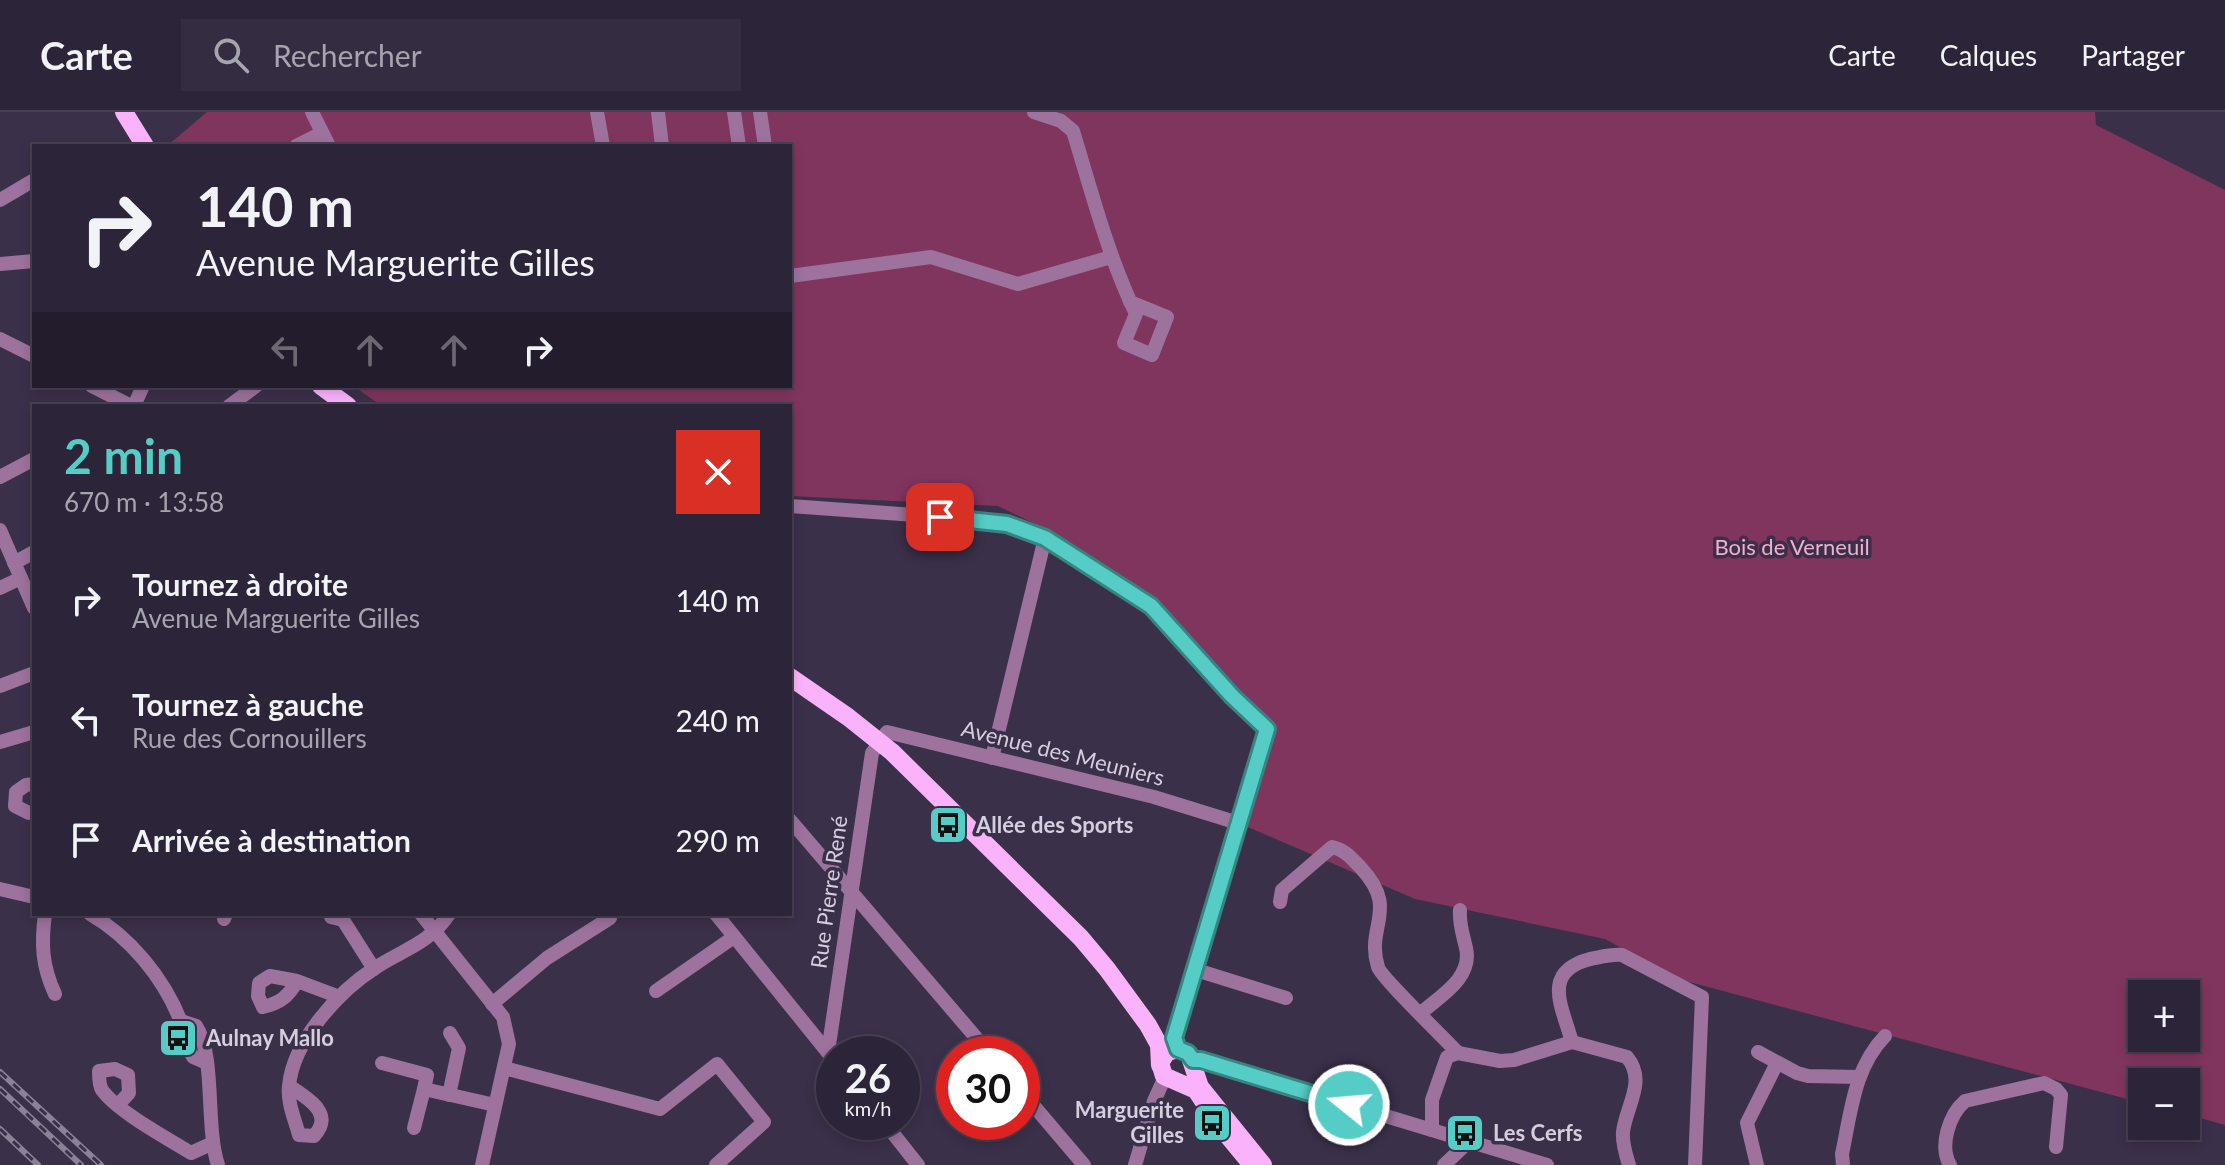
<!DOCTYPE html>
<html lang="fr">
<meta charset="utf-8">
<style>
:root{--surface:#2c2438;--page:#342c40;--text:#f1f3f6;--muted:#a6a4ae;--line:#484153;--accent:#55cdc6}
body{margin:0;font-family:Lato,sans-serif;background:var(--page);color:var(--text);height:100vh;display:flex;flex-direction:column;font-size:30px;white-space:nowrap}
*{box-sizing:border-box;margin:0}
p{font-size:26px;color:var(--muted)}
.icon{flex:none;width:44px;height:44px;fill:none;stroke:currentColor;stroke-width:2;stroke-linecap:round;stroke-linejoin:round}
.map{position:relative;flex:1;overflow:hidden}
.panel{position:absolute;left:32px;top:292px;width:760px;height:512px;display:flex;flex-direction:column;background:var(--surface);border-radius:0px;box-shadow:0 4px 12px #0003,0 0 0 2px var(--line)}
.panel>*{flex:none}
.guide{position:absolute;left:32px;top:32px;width:760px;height:244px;border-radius:0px;box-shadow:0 4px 12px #0003,0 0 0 2px var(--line);background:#2c2438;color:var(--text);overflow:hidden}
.buttons{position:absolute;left:2128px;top:868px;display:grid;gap:16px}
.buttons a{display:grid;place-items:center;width:72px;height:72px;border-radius:0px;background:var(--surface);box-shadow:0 4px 12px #0003,0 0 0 2px var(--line);font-size:40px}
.speed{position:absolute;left:816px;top:924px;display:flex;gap:16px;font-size:40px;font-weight:700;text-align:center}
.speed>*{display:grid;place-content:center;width:104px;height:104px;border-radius:50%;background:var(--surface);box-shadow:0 4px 12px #0003,0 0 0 2px var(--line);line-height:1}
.speed small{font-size:20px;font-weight:400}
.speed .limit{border:12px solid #d22;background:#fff;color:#111}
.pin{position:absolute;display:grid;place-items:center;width:68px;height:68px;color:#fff;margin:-34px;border-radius:16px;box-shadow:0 4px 12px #0006}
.me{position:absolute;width:88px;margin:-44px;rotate:287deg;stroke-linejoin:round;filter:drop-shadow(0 0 6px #0008)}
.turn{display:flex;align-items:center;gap:28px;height:168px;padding:0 32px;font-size:36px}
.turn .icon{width:104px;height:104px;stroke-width:2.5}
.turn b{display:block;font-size:56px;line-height:68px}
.lanes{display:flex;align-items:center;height:76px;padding:0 32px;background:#0003;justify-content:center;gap:40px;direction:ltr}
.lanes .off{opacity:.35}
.round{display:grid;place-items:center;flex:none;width:84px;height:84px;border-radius:0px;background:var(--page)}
.summary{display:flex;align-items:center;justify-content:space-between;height:136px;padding:0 32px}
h1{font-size:48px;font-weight:700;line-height:60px;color:var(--accent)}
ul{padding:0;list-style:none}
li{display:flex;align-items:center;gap:24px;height:120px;padding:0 32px}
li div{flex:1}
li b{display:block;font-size:30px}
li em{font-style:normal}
header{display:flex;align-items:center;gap:48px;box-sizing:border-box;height:112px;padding:0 40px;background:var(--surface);border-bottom:2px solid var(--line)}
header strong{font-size:38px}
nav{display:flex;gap:44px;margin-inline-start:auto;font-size:28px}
.search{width:560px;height:72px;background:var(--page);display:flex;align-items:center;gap:20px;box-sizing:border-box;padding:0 28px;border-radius:0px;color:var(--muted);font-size:30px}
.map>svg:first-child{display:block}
.green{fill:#80355e;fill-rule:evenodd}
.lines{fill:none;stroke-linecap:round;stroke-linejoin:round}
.minor{stroke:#9d729d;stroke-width:14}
.major{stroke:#fab3fb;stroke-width:18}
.rail-casing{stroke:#8a8297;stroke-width:6}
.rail{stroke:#3b304a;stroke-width:3;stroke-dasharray:9;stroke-linecap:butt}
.route-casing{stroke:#378581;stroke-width:20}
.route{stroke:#55cdc6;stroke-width:14}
.labels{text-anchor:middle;stroke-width:7;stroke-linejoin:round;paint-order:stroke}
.park-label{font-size:22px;fill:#f2aecf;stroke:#3b304a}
.street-label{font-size:22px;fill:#d4cede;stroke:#3b304a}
.poi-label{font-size:22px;font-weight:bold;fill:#d4cede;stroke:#3b304a;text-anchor:start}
</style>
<header>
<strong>Carte</strong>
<div class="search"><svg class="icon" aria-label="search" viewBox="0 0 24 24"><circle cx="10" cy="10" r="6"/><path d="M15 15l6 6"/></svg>Rechercher</div>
<nav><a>Carte</a><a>Calques</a><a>Partager</a></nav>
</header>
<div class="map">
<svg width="2225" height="1053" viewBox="0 0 2225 1053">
<rect width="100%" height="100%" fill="#3b304a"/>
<path class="green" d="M 207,0 L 2095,0 L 2096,13 L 2225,78 L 2225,1013 L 2186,1002 L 2186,970 L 2142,970 L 2142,991 L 1678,867 L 1605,827 L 1415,787 L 1243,713 L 1274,616 L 1162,495 L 1056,422 L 998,394 L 790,384 L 790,294 L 382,294 L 353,274 L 790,274 L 790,34 L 167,34 ZM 2142,882 L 2186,882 L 2186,926 L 2142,926 Z"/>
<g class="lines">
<g class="minor">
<polyline points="312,0 329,34"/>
<polyline points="597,0 603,34"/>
<polyline points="658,0 662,34"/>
<polyline points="734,0 739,34"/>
<polyline points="760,0 765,34"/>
<path d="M 1034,0 L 1061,9 L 1073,19 C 1092,81 1108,144 1136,202 L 1124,231 L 1152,243 L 1167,205 L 1130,190"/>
<polyline points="296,34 322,21"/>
<polyline points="0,88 34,68"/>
<polyline points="0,152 34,149"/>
<polyline points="790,164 931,145 1018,172 1111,145"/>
<polyline points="0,227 34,244"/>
<polyline points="92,274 131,294"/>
<polyline points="134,294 143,274"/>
<polyline points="229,294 256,274"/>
<polyline points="0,365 34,347"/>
<polyline points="790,394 970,407 1007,412 1045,426 1151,494 1232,584 1267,617 1176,915 1174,923 1178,937"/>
<polyline points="0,418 34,496"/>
<polyline points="14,451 34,440"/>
<polyline points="0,476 21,466"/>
<polyline points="0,574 34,561"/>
<polyline points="0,630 34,620"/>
<polyline points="992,646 1045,426"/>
<polyline points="34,672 26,673 16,680 15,694 29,701 34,700"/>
<polyline points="790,708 990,942"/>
<polyline points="0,777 34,785"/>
<path d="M 1280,790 L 1282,778 L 1332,735 C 1346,738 1352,747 1361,756 C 1400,798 1365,814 1378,855 C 1380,864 1447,929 1458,941"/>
<path d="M 45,802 C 41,832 42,854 55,882"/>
<path d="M 90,802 C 130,825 164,866 181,910 C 186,921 187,934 193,945 L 205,950"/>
<polyline points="421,802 503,905 509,932 482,1053"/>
<polyline points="716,802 834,948"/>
<polyline points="331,805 343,808 374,857"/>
<polyline points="224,807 226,802"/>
<polyline points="1193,857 1286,886"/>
<path d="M 297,869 C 288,885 280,891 263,895 L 258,884 L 259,871 L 270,864 L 297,869 L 337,884"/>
<polyline points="656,879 734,825"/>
<polyline points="492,892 547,846 610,806 608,802"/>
<path d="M 1421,901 C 1440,884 1473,866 1466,836 C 1463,822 1459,813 1460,798"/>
<path d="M 181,909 L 196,914 C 216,944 205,1013 218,1053"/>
<path d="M 1572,930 C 1562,894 1541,860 1590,847 C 1601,845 1611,842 1622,843 L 1702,885 L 1695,1053"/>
<polyline points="828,940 872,641 887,620 1154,685 1238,711"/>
<polyline points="1758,940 1797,961 1808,964 1859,965"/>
<polyline points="1193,948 1201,948 1547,1053"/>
<polyline points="382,951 427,963 424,977"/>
<polyline points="504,956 660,997 717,952 764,1010 716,1053"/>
<path d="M 289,974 C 307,986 335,1001 314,1024 L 299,1023 C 295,1008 287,990 289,974 C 293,929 339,879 375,856 C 404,837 429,832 449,802"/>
<polyline points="1022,980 1084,1053"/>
<polyline points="449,983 459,936 450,921"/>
<path d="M 118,993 L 129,981 L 128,963 L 115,957 L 99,959 C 99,965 99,973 102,978 C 118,1000 167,1026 191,1041 L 211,1032"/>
<polyline points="884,1010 918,1053"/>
<polyline points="414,1016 424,977 495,993"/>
<path d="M 1432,1018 L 1432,988 L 1447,945 L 1458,941 L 1500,949 L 1514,948 L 1572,930 L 1627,945 C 1647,969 1626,994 1623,1020 C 1622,1031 1626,1043 1629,1053"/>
<polyline points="1135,1053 1154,989 1165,965"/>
<polyline points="1444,1053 1462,1036 1465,1028"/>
<polyline points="1757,1053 1747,1011 1777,951"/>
<path d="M 1843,1053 L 1842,1042 C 1851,1000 1854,956 1885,924"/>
<path d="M 1950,1053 C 1939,1034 1949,1003 1965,989 L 2044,971 L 2056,977 L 2061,983 L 2056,1035"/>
</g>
<g class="major">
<polyline points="124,0 145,34"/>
<polyline points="321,274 348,294"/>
<polyline points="790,565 848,605 892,640 1081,826 1107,857 1148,913 1159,933 1160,953"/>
<polyline points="1252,1053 1219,1013 1196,978 1164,964 1160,951 1167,940 1178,937 1189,942 1200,975 1263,1053"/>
</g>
<g class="rail-casing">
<g id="rail">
<polyline points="0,960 101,1053"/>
<polyline points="0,977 81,1053"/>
<polyline points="0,1017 38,1053"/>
</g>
</g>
<use href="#rail" class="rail"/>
</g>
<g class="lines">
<g class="route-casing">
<polyline id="route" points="940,405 1007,412 1045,426 1151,494 1232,584 1267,617 1174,926 1178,937 1188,941 1193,948 1201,948 1349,993"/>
</g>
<use href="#route" class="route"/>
</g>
<defs>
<g id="bus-square" transform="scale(2)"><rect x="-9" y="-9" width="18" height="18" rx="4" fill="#55cdc6" stroke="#3b304a"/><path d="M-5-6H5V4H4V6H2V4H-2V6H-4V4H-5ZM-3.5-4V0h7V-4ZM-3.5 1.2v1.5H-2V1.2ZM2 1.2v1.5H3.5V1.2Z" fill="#111"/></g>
</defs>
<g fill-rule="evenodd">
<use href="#bus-square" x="948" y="713"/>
<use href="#bus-square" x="178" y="926"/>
<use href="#bus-square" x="1212" y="1011"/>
<use href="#bus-square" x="1465" y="1021"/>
</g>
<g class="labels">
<g class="park-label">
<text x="1792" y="443">Bois de Verneuil</text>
</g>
<g class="street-label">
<text transform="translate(1063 641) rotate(14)" y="8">Avenue des Meuniers</text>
<text transform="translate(829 780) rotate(-82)" y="8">Rue Pierre René</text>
</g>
<g class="poi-label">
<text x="976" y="721">Allée des Sports</text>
<text x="206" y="934">Aulnay Mallo</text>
<text x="1184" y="1006" text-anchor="end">Marguerite<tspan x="1184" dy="25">Gilles</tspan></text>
<text x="1493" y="1029">Les Cerfs</text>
</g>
</g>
</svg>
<div class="buttons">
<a>+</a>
<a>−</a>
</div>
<div class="speed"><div>26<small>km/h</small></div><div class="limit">30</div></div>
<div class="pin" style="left:940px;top:405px;background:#d93025"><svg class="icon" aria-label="arrive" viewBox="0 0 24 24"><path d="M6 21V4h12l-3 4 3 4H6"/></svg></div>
<svg class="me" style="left:1349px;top:993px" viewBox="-20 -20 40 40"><circle r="17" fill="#55cdc6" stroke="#fff" stroke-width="3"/><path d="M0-11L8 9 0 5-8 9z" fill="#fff"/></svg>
<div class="guide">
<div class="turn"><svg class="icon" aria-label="right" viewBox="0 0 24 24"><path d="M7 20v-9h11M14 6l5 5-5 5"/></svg><div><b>140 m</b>Avenue Marguerite Gilles</div></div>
<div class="lanes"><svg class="icon off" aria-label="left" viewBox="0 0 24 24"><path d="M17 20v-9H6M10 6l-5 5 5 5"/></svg><svg class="icon off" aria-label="ahead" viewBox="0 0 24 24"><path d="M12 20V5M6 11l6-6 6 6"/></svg><svg class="icon off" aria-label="ahead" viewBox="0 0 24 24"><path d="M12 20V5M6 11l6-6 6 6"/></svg><svg class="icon" aria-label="right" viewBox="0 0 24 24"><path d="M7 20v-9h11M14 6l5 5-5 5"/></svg></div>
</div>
<section class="panel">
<div class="summary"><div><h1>2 min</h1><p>670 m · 13:58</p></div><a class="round" style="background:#d93025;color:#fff"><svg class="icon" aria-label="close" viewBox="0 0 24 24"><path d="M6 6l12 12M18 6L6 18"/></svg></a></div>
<ul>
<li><svg class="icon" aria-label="right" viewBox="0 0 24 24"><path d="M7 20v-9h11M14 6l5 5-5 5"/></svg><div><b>Tournez à droite</b><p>Avenue Marguerite Gilles</p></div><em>140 m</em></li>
<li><svg class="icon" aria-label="left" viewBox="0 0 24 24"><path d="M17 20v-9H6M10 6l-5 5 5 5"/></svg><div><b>Tournez à gauche</b><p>Rue des Cornouillers</p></div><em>240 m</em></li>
<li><svg class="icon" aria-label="arrive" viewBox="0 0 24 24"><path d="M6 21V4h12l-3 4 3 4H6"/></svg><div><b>Arrivée à destination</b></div><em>290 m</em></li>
</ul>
</section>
</div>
